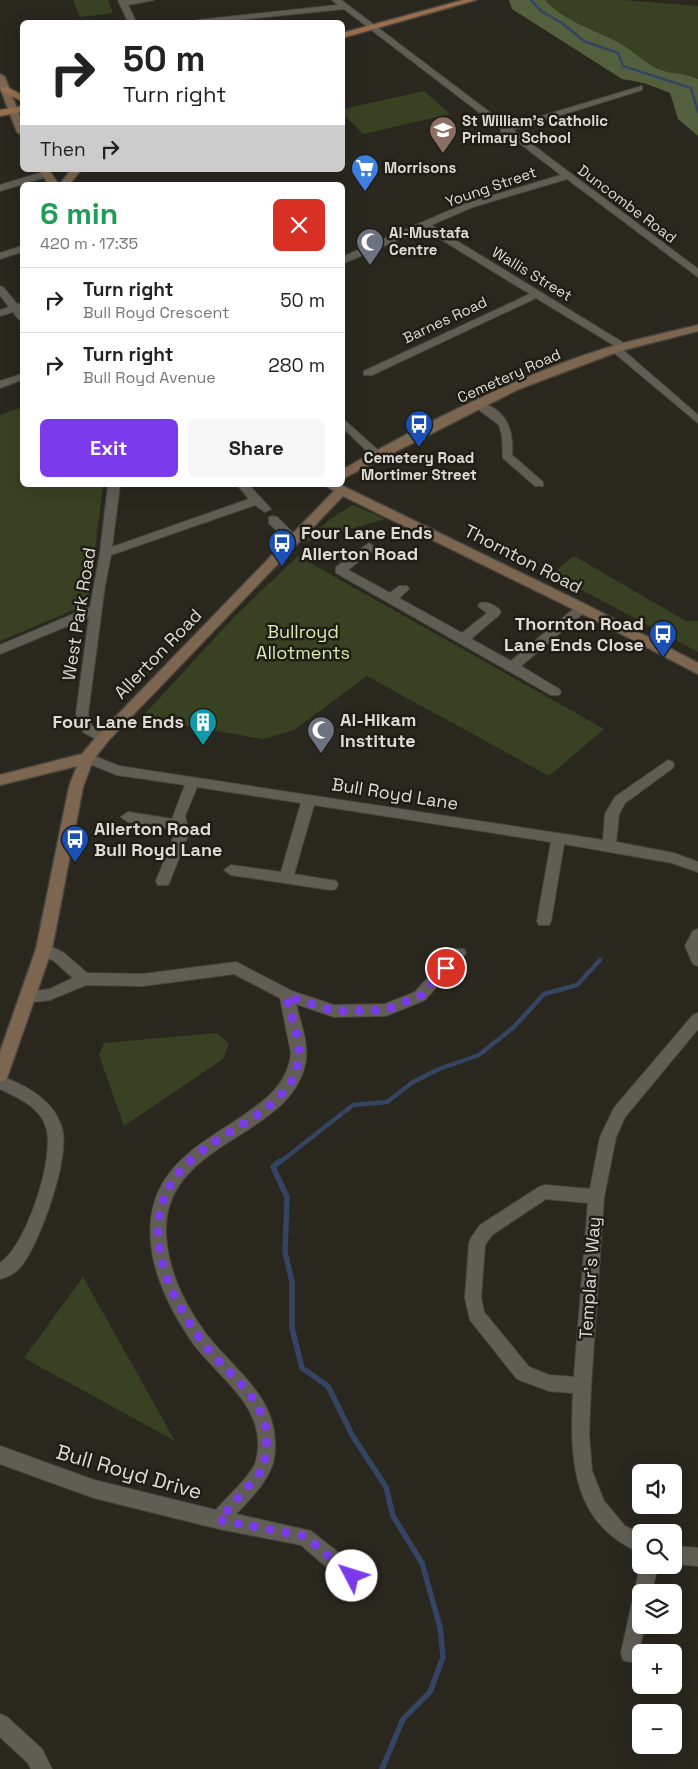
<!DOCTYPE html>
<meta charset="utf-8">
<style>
:root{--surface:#fff;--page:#f6f6f6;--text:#222;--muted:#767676;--line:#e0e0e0;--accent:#7c3aed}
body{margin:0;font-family:"Space Grotesk",sans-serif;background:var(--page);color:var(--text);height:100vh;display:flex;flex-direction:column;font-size:19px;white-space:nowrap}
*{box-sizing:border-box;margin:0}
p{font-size:16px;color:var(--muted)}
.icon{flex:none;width:28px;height:28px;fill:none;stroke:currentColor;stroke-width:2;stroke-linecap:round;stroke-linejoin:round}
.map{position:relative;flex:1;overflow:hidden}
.side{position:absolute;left:20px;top:182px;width:325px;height:305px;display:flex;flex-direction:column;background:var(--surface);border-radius:8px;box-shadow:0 5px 20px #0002}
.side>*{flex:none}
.guide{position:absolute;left:20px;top:20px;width:325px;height:152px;border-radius:8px;box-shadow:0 5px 20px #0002;background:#fff;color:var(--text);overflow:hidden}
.buttons{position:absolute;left:632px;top:1464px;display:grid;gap:10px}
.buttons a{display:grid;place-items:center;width:50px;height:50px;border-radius:8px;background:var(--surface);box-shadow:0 5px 20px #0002;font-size:25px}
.pin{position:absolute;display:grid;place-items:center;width:42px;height:42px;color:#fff;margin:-21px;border:2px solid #fff;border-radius:50%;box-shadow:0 1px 5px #0007}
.me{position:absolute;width:55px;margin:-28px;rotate:310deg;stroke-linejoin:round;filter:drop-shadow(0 0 4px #0008)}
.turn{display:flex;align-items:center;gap:18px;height:105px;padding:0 20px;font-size:22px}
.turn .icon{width:65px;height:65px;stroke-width:2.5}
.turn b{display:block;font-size:35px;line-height:42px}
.then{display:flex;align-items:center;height:48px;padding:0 20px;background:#0003;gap:10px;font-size:19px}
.round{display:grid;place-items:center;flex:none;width:52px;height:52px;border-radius:8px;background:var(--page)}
.summary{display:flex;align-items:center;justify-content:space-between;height:85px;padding:0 20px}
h1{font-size:30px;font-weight:600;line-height:38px;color:#1e9e55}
.button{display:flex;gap:10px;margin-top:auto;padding:10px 20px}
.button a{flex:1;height:58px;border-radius:8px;background:var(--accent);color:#fff;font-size:20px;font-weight:600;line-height:58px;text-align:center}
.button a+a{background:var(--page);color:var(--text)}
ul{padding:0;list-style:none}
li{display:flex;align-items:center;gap:15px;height:65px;padding:0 20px;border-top:1px solid var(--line)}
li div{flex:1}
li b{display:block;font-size:19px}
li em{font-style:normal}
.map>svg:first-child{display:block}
.green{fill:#384222}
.forest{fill:#535f3d}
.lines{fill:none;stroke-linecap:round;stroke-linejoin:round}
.stream-far2{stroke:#334562;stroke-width:2.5}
.stream-far1{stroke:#334562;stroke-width:4.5}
.stream{stroke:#334562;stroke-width:5.5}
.street-casing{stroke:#47453d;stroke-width:2}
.secondary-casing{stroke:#47453d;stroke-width:3}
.primary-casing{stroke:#47453d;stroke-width:3}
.street{fill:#605e54;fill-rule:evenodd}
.secondary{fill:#7d6650;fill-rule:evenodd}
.primary{fill:#9a6e4d;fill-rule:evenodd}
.route{stroke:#7c3aed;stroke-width:9;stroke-dasharray:0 16.2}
.labels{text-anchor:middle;stroke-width:5;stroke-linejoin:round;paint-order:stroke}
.far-poi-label{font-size:15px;font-weight:bold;fill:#dcdbd5;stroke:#1f1d15;text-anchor:start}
.far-street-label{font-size:15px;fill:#dcdbd5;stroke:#1f1d15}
.poi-label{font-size:18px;font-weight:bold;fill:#dcdbd5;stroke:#1f1d15;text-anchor:start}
.street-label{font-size:18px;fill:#dcdbd5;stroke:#1f1d15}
.park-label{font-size:18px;fill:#d8eeb0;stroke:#1f1d15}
.near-street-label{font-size:21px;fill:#dcdbd5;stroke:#1f1d15}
</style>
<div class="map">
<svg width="698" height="1769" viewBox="0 0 698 1769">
<rect width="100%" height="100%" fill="#29271e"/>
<g class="green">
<polygon points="73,0 108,0 113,13 80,17"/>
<path d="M 545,0 L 624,0 L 698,6 L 698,79 C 684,73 677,74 664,71 C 648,67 633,50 618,42 C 593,29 565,22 545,0 Z"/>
<polygon points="424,91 450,114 363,134 343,114 343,109"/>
<polygon points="22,407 22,485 103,485 88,604 0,641 0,415"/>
<polygon points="353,505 385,519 302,543 333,517"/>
<polygon points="298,556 604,729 549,776 367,676 294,730 263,739 141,718 236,615"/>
<polygon points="574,556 686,621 698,621 698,652 552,574"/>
<polygon points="217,1033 229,1044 223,1059 124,1126 99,1055 104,1043"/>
<polygon points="83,1277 175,1441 24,1358"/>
</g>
<path class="forest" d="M 509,0 L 545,0 C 565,22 593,29 618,42 C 633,50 648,67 664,71 C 677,74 684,73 698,79 L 698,136 L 678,119 L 670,93 L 644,83 L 622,79 L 512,9 Z"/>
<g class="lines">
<polyline class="stream-far2" points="531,0 541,11 562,23 584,41 618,53 623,66 691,88 698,112"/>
<polyline class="stream-far1" points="279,1163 353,1105 387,1102 413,1082 439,1069 479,1055 514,1027 544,994 577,985 600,960"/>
<polyline class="stream" points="280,1161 273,1167 287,1197 285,1252 292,1282 292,1328 302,1368 328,1386 352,1435 386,1487 393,1516 422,1563 440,1627 443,1657 430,1692 403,1719 382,1769"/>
<g class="street-casing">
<g id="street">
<polygon points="118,0 154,0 128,5 136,22 128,22"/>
<polygon points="332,0 341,0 508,126 642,86 642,90 513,130 698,269 698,277 567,179 473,207 431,225 627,345 628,347 623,350 698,415 698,423 612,351 611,349 615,346 536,298 372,375 364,375 364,371 530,294 424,229 342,264 342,257 467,203 561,175 505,132 501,132 501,129 344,9 216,22 194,22 198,20 338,5"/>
<polygon points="46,171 50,174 49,176 0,191 0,185"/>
<polygon points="22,246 22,252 0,259 0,253"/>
<polygon points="0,286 3,287 17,304 22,303 22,320 18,319 13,312 0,316 0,310 9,307 0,295"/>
<polygon points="22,374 22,380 0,388 0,381"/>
<path d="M 479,402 C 506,409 514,430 512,455 L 543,482 L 543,486 L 535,486 L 503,458 L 502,436 L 499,425 L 475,407 L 475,403 Z"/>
<polygon points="342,418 381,453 381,457 373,457 342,427"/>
<polygon points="108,485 120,485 112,547 249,499 237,485 249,485 271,509 265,512 255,505 111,555 105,585 88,714 92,726 109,738 103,743 83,732 76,714 89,617 0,654 0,645 90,607 100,553"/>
<polygon points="273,516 277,517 297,537 297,543 289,543 269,523 269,517"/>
<path d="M 369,543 L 375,547 L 373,550 L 348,570 L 390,593 L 399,586 L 407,586 L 409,589 L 399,598 L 462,633 L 487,613 L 478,606 L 480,603 C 487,601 497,606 501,612 L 499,615 L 471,639 L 511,661 L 578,605 L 586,605 L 588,608 L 586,611 L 521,666 L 559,689 L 561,692 L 559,695 L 551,695 L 336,573 L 336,567 Z"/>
<polygon points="87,753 119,766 603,840 605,814 615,797 668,760 673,762 674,765 673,768 625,803 619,814 616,842 674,853 698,862 698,872 672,863 564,844 551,921 549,925 539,925 537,921 551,842 314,805 294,874 336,881 338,885 336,889 331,890 231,875 224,870 231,865 281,872 301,803 197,787 185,816 189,833 170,881 168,885 158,885 156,881 175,833 174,829 128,822 121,817 128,812 172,819 185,785 117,775 82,761 81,758"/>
<polygon points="698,929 698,966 693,964 685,946 693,931"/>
<path d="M 44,943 L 64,953 L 87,973 L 143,974 L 236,962 L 292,991 L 334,1005 L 385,1004 L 415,992 L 454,949 L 464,949 L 466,953 L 425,1000 L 386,1016 L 334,1017 L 296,1004 C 300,1022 308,1040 306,1059 C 295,1139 162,1139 166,1234 C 168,1271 185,1306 207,1335 C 234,1370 275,1395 275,1444 C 275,1451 275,1459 272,1466 C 265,1485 249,1500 236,1514 L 311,1531 L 359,1569 L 361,1576 L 359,1583 L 352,1585 L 345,1583 L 301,1545 L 219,1529 L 94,1498 L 0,1464 L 0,1446 L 94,1480 L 216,1510 C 225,1499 253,1474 256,1461 C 269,1409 222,1381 195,1346 C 174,1317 154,1279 151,1243 C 140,1129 284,1131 291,1053 L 280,998 L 234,974 L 143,986 L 86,985 L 50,1000 L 27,1003 L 22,1001 L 20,997 L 22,993 L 50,989 L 73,978 L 54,961 L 39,953 L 37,949 L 39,945 Z"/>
<path d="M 698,1013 L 698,1029 L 625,1117 L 616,1137 L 604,1197 L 591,1386 L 589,1434 L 592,1471 L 604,1501 L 625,1526 L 641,1534 L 641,1553 C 571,1524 570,1459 573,1393 L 549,1391 L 517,1379 L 470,1320 L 465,1298 L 469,1243 L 471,1238 L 480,1225 L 539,1187 L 545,1185 L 590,1189 L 600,1137 L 614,1108 L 693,1015 ZM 546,1199 L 588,1203 L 574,1377 L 549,1375 L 529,1367 L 484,1312 L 481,1298 L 485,1245 L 492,1235 Z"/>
<path d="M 0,1076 C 26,1085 54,1100 62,1128 C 70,1158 41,1240 22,1265 C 17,1272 8,1277 0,1279 L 0,1263 C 26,1247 56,1156 46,1127 C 40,1107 17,1097 0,1089 Z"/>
<polygon points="674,1546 698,1548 698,1566 674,1564"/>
<polygon points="641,1562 641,1565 658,1565 652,1592 641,1592 641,1625 645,1625 637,1660 630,1662 623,1660 621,1653"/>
<polygon points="0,1714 7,1717 42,1749 52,1769 31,1769 28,1763 0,1737"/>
</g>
</g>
<g class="secondary-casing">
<g id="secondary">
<polygon points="0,74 5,77 22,122 22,135 17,132 0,88"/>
<polygon points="39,170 49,170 59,185 49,185"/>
<polygon points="71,170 81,170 69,185 59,185"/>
<path d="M 698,325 L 698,331 L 620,351 L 519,389 L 342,479 L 342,470 C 424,423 523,373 613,346 C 641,338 670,332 698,325 Z"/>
<polygon points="325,485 341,485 587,605 698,663 698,674 577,611 343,496 108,741 93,760 83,787 52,949 8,1075 6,1080 0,1082 0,1052 36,949 69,787 77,766 0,785 0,775 82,754 98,735 334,491"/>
</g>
</g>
<g class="primary-casing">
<g id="primary">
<polygon points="463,0 476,0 342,38 342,33"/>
<polygon points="1,87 7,87 22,95 22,101 1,91"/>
<polygon points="22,106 22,112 0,116 0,110"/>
</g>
</g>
<use href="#street" class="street"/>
<use href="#secondary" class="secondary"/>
<use href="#primary" class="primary"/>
</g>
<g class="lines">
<path class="route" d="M 352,1576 L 305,1536 L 219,1520 C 227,1510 261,1474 264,1465 C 265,1460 265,1454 266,1450 C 272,1397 227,1377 201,1340 C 179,1310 157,1267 158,1229 C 161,1132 287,1131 298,1062 C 302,1037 290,1019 287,996 L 334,1011 L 386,1010 L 420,996 L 446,968"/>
</g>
<defs>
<g id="school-pin" transform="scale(1.4375)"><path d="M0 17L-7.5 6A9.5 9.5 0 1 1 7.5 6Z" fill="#8d6e63" stroke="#1f1d15"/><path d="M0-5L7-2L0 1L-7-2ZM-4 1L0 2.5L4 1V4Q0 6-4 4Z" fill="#fff"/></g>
<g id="supermarket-pin" transform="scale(1.4375)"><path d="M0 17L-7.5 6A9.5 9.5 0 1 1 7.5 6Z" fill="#3f7fe0" stroke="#1f1d15"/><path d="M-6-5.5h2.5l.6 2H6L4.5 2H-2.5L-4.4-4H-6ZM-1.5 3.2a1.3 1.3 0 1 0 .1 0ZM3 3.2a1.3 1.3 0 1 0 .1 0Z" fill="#fff"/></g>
<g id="mosque-pin" transform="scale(1.4375)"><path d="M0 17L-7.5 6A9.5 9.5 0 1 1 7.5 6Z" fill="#6b7280" stroke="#1f1d15"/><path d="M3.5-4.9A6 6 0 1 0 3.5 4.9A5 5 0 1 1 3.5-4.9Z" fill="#fff"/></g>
<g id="bus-pin" transform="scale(1.4375)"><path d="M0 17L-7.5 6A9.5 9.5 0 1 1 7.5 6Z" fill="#1a4fb4" stroke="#1f1d15"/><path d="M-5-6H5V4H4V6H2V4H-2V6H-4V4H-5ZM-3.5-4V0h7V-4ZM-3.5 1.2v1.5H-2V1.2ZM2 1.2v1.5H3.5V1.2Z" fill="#fff"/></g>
<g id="building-pin" transform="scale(1.4375)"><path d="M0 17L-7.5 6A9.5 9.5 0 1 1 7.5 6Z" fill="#0f9aa8" stroke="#1f1d15"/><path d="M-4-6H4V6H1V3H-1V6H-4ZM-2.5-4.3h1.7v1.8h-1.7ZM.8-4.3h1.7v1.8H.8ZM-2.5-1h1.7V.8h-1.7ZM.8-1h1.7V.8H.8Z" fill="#fff"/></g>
</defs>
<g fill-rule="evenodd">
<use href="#school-pin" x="443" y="130"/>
<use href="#supermarket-pin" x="365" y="168"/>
<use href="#mosque-pin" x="370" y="242"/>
<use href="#bus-pin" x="419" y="424"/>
<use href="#bus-pin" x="282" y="543"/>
<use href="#bus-pin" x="663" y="634"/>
<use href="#building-pin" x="203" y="722"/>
<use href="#mosque-pin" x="321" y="730"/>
<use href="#bus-pin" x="75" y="839"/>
</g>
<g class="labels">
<g class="far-poi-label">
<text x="462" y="126">St William's Catholic<tspan x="462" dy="17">Primary School</tspan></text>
<text x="384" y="173">Morrisons</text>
<text x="389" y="238">Al-Mustafa<tspan x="389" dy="17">Centre</tspan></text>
<text x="419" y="463" text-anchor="middle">Cemetery Road<tspan x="419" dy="17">Mortimer Street</tspan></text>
</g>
<g class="far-street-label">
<text transform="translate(491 187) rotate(-19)" y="5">Young Street</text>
<text transform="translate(627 204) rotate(37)" y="5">Duncombe Road</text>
<text transform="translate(532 274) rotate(31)" y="5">Wallis Street</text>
<text transform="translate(445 320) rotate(-25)" y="5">Barnes Road</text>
<text transform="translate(509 376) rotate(-24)" y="5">Cemetery Road</text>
</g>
<g class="poi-label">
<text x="301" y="539">Four Lane Ends<tspan x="301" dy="21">Allerton Road</tspan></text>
<text x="644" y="630" text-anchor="end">Thornton Road<tspan x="644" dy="21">Lane Ends Close</tspan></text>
<text x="340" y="726">Al-Hikam<tspan x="340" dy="21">Institute</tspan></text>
<text x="184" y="728" text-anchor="end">Four Lane Ends</text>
<text x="94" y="835">Allerton Road<tspan x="94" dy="21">Bull Royd Lane</tspan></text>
</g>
<g class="street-label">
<text transform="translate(523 559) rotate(27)" y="6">Thornton Road</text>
<text transform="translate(79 614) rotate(-81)" y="6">West Park Road</text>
<text transform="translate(158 654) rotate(-46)" y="6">Allerton Road</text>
<text transform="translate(395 794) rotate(9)" y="6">Bull Royd Lane</text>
<text transform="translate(590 1278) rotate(-86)" y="6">Templar's Way</text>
</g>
<g class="park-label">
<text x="303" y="638">Bullroyd<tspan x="303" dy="21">Allotments</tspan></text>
</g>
<g class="near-street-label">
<text transform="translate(129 1472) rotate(16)" y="7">Bull Royd Drive</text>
</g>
</g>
</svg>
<div class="buttons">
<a><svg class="icon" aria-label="sound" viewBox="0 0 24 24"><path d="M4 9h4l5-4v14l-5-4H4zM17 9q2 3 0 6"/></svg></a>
<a><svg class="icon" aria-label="search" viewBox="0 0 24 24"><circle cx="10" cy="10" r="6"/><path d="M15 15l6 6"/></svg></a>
<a><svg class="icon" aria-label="layers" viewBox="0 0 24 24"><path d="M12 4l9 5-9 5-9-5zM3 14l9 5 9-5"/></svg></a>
<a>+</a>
<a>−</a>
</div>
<div class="pin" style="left:446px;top:968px;background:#d93025"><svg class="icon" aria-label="arrive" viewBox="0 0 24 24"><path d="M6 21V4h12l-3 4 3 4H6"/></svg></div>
<svg class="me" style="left:352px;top:1576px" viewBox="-20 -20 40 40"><circle r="19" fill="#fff"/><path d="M0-13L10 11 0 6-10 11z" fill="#7c3aed"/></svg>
<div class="guide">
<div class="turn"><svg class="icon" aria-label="right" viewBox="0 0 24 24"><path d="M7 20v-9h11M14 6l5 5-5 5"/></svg><div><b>50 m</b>Turn right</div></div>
<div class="then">Then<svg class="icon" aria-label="right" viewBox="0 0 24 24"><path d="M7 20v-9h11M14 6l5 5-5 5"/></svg></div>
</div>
<section class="side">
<div class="summary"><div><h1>6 min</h1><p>420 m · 17:35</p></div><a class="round" style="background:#d93025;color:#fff"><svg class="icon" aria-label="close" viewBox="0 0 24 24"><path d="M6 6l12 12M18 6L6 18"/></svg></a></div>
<ul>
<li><svg class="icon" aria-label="right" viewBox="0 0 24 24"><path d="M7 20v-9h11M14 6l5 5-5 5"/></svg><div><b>Turn right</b><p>Bull Royd Crescent</p></div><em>50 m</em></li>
<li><svg class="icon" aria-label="right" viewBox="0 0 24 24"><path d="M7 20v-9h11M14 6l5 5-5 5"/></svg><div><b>Turn right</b><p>Bull Royd Avenue</p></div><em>280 m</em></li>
</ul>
<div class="button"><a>Exit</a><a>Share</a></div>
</section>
</div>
